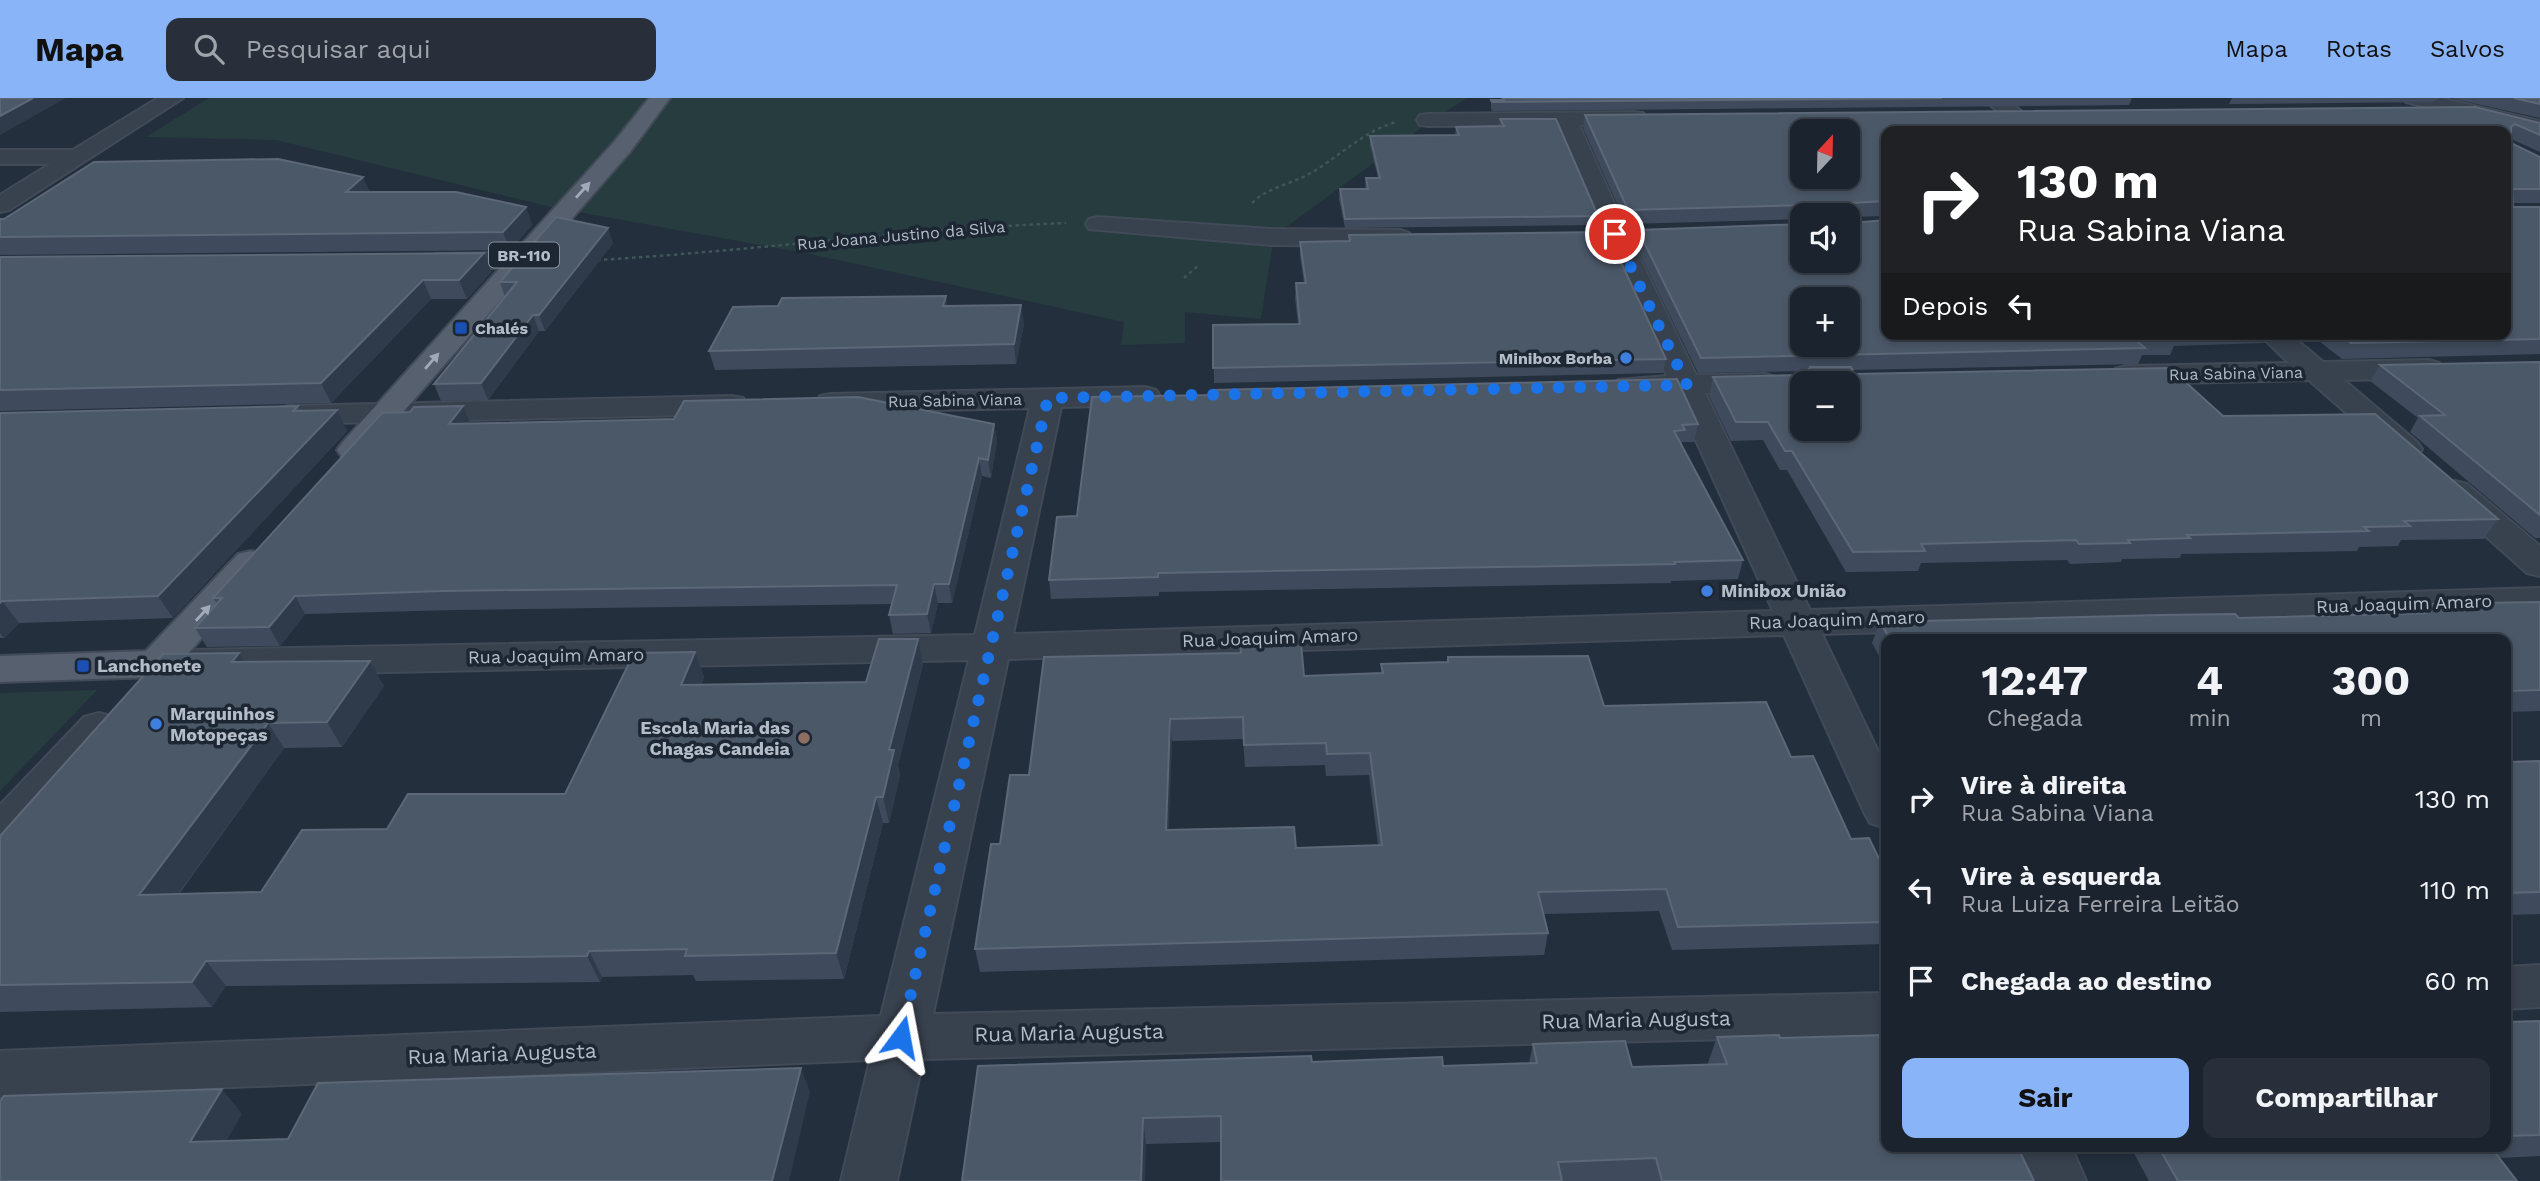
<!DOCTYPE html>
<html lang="pt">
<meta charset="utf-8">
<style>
:root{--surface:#1b232e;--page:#282f3a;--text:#f1f3f6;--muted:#a0a4aa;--line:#39404a;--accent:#8ab4f8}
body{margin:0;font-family:"Work Sans",sans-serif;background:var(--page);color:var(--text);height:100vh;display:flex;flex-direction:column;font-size:26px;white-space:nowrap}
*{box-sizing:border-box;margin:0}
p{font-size:23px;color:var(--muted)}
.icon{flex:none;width:38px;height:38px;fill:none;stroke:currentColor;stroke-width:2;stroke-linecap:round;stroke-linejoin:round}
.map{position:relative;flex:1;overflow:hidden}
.side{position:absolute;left:1881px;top:536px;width:630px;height:518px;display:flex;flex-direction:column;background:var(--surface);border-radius:14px;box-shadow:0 4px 10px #0003,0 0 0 2px var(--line)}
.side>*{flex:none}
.banner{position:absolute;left:1881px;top:28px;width:630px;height:214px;border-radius:14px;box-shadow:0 4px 10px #0003,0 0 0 2px var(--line);background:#202124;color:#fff;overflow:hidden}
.needle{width:46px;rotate:22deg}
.controls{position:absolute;left:1790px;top:21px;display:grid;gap:14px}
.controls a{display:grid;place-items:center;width:70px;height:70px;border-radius:14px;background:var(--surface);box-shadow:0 4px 10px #0003,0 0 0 2px var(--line);font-size:35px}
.pin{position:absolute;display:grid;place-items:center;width:60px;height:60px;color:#fff;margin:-30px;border:4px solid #fff;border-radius:50%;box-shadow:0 2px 7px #0007}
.me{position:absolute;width:77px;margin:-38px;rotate:13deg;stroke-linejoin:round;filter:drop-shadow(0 0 5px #0008)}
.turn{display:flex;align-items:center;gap:24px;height:147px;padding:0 21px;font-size:32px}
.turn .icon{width:91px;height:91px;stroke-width:2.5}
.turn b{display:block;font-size:49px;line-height:60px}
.then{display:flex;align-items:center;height:66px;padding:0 21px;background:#0003;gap:14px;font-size:26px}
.eta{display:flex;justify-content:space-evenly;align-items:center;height:119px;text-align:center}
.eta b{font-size:42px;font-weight:700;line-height:49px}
.cta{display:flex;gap:14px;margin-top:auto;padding:14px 21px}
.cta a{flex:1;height:80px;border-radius:14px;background:var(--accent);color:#111;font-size:28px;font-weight:700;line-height:80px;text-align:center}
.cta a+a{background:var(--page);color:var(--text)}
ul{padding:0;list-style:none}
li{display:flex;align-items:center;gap:21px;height:91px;padding:0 21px}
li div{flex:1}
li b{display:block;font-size:26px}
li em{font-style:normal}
header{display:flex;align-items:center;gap:42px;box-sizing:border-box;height:98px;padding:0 35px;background:var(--accent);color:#111}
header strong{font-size:33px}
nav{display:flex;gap:38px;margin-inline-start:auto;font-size:24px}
.search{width:490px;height:63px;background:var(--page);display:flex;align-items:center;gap:18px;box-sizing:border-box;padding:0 24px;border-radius:14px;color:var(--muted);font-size:26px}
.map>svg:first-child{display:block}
.green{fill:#263c3f}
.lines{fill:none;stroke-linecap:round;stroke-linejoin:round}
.street-casing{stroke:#414a57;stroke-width:4}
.primary-casing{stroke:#414a57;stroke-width:4}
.path{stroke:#3f5557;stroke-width:2.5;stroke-dasharray:3.5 3.5;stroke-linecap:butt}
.street{fill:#38414e;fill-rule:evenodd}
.primary{fill:#56606e;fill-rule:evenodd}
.wall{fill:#3f4b5c;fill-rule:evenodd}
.shaded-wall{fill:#2f3b4b}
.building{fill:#4b5868;stroke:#5c6777;stroke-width:2;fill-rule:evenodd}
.oneway{fill:#a1aab7}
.route{stroke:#1a73e8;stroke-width:12;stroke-dasharray:0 21.6}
.transit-dot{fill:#1a4fb4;stroke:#1d2633;stroke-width:2.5}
.shop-dot{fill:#3f7fe0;stroke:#1d2633;stroke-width:2.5}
.education-dot{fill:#8d6e63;stroke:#1d2633;stroke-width:2.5}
.labels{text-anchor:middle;stroke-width:7;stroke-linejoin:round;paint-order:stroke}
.far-street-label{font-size:16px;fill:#b4bcc9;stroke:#1d2633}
.shield{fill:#1d2633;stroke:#878f9c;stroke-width:2}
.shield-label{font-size:16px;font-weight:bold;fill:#b4bcc9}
.far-poi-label{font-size:16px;font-weight:bold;fill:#b4bcc9;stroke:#1d2633;text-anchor:start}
.poi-label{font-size:18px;font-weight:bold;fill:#b4bcc9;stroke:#1d2633;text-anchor:start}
.street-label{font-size:18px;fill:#b4bcc9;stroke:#1d2633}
.near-street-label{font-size:21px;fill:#b4bcc9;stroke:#1d2633}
</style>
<header>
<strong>Mapa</strong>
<div class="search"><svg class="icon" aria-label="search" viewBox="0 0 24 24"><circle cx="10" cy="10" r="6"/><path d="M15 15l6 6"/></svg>Pesquisar aqui</div>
<nav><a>Mapa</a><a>Rotas</a><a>Salvos</a></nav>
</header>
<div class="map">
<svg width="2540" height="1083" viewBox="0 0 2540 1083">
<rect width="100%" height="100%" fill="#242f3e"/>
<g class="green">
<polygon points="209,0 1467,0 1428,25 1274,138 1261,221 1185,214 1185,245 1121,247 1124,224 810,156 551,109 276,42 146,39"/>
<polygon points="97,592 0,693 0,595"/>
</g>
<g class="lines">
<g class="street-casing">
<g id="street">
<polygon points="158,0 183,0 9,112 0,114 0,97 50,66 0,66 0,52 73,52"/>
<polygon points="1982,0 2005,0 2045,33 2021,33"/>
<polygon points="2403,0 2440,0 2540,23 2540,37 2406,4"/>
<polygon points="1635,14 1643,15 1646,20 1643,25 1579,27 1628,136 1696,277 1765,276 1776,279 1780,285 1776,291 1705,295 1810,512 2540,490 2540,514 1822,536 1886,670 1886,730 1870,725 1864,714 1784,537 1008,561 933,916 1886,895 1886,937 923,961 897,1083 841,1083 870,962 0,999 0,953 881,918 969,562 194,578 180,574 174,565 180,556 194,552 975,537 1030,310 831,314 820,312 816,305 820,298 831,296 1145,289 1156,292 1160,298 1156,304 1145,307 1061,309 1013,536 1773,513 1675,296 1629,297 1618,294 1614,288 1618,282 1667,278 1602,136 1557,27 1428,28 1420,27 1417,22 1420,17 1428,16"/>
<polygon points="1098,119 1271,131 1400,132 1409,135 1413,140 1409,145 1400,148 1271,147 1089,131 1086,126 1089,121"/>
<polygon points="519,155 528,157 532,163 528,169 436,172 427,170 423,164 427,158 436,156"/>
<polygon points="2259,236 2290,236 2323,264 2429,262 2439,265 2444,271 2439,277 2429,280 2344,282 2417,344 2422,351 2417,358 2406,361 2395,358 2309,282 2126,286 2115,283 2111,277 2115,271 2126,268 2289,265"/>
<polygon points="732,298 743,300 747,307 743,314 732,316 289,326 278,324 273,317 278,310 289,308"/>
<polygon points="2455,383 2467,386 2540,448 2540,478 2527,475 2443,400 2438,393 2443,386"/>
<polygon points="99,615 114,619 120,629 114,639 16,748 0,753 0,707 84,619"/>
<polygon points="2540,867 2540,909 2506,911 2506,869"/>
<polygon points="2016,1048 2071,1048 2086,1083 2030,1083"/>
</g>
</g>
<g class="primary-casing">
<g id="primary">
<polygon points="649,0 670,0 630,54 364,359 353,362 342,359 337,352 342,345 614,44"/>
<polygon points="251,453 264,456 269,464 171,575 157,579 0,584 0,558 146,553 238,456"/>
</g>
</g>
<g class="path">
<path d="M 1252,105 C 1268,89 1292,86 1311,75 C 1340,58 1362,34 1396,24"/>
<path d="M 597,162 C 754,153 909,131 1066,125"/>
<polyline points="1184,180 1199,167"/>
</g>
<use href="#street" class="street"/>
<use href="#primary" class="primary"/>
</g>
<g class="wall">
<polygon points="1501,0 2132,0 2129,7 1492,13 1491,11 1491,2 1500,2"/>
<polygon points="2232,0 2440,0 2432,4 2229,6"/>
<polygon points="2450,0 2540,0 2540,20"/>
<polygon points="1585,17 2540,25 2540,54 2511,41 2511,45 2540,59 2540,105 2512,105 2513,109 2540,109 2540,256 2342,261 2320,244 2304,244 2294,236 2506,236 1886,33 1886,118 1850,119 1850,125 1886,236 2270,236 2265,245 2174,248 2170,257 2142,257 2138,266 1852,272 1854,276 2223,318 2498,421 2484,441 2401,442 2398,448 2359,449 2357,453 2181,456 2180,460 2122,461 2121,464 2070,466 2067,462 1921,465 1918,473 1846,474 1787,372 1780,372 1763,342 1731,343 1709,298 1713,279 1807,277 1809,273 1698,275 1635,146 1638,132 1802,126 1848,117 1802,117 1802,121 1626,126 1583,30"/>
<polygon points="1500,21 1598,118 1596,127 1345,130 1339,101 1340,91 1365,91 1366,80 1378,80 1370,47 1370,38 1455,37 1456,29 1499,28"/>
<polygon points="370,94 526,109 532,127 510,152 0,157 0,121"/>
<polygon points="1349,137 1666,261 1663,275 1214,285 1213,227 1298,226 1295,200 1296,185 1304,185 1300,158 1300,144 1349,143"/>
<polygon points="613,145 545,233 539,233 488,302 441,303 434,286 505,199 500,184"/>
<polygon points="0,159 491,174 467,201 431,201 331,305 0,313"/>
<polygon points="947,208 1024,226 1016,266 715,272 709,253"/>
<polygon points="2540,264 2540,440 2535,440 2410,334 2418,320 2370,283 2380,267"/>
<polygon points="1092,299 1698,326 1694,344 1682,344 1682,347 1743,462 1738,481 1671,483 1671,485 1159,494 1159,498 1051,501 1049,482 1077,418"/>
<polygon points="298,308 300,313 347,333 173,520 19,525 4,540 0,540 0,315"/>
<polygon points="470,325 994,326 997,343 991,380 982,378 952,505 938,505 931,535 893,536 889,517 892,506 452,512 305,516 280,548 207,549 195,530 217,506 213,500"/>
<polygon points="2540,504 2540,613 2506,614 2506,541 1886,541 1886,571 1872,545 1880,524 2239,520 2410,516 2417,506"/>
<polygon points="695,554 704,579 701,587 866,584 923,566 898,667 900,677 889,725 883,725 844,881 696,883 693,877 602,879 600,884 226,888 212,909 0,914 0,738 245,564 384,588 342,649 284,650 179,796 261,794 387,731 565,696"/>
<path d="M 1044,559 L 1304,578 L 1381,575 L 1381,566 L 1447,564 L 1448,559 L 1604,608 L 1791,659 L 1851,741 L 1886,775 L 1886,846 L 1672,852 L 1659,813 L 1544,816 L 1548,835 L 1544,857 L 980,874 L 975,851 L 1029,677 ZM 1243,641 L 1245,669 L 1325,667 L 1326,678 L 1369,677 L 1378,747 L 1296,750 L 1168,732 L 1172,643 Z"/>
<polygon points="2540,663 2540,816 2506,817 2506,664"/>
<polygon points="2540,923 2540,1058 2499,1060 2517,1083 2149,1083 2130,1048 2506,1048 2506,924"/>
<polygon points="1717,939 1780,940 2034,1083 1221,1083 1221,1044 1146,1046 978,968 1312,964 1443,968 1529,965 1533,946 1632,969 1709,967 1708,965"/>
</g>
<g class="shaded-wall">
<polygon points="33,0 66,0 0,37 0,18"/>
<polygon points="363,79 371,96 346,94"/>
<polygon points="526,109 532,127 510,152 503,134"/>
<polygon points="608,130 613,145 545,233 539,217"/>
<polygon points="484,155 491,174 467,201 459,182"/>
<polygon points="423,182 431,201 331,305 321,285"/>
<polygon points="946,198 949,217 943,208"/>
<polygon points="1021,207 1024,226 1016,266 1014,246"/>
<polygon points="533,217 539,233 488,302 481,285"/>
<polygon points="463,308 470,325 449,326"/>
<polygon points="337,312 347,333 173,520 158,498"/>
<polygon points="994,326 997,343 991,380 988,362"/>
<polygon points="979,360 982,378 952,505 949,486"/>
<polygon points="934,486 938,505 931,535 927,516"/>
<polygon points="295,498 305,516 280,548 269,529"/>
<polygon points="2,503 19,525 4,540 0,535 0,505"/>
<polygon points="918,541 923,566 898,667 900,677 889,725 883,699 889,652"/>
<polygon points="695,554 704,579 690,612 681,587"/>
<polygon points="239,555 255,580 232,564"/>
<polygon points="370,563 384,588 342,649 327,624"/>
<polygon points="1170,621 1172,643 1168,754 1166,732"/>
<polygon points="268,625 284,650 159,822 139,797"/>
<polygon points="876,699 883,725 844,881 836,855"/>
<polygon points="589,853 602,879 600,884 587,858"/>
<polygon points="206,863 226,888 212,909 192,884"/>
<polygon points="801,970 810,994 789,1083 772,1083"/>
<polygon points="222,991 242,1016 212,1068 190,1044"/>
<polygon points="1143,1020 1146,1046 1145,1083 1141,1083"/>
</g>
<g class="building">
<polygon points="0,0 33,0 0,18"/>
<polygon points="1503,0 1942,0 1492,4 1491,2 1504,2"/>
<polygon points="2514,0 2540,0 2540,6"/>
<path d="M 2475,9 L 2540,25 L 2540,37 L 2515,26 L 2511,29 L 2511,45 L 2540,59 L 2540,91 L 2512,91 L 2513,109 L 2540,109 L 2540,241 L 2351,245 L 2339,236 L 2506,236 L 2506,33 L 1886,33 L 1886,103 L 1850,105 L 1850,125 L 1886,122 L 1886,236 L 2171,236 L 2177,241 L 2136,242 L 2145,250 L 1701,260 L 1638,132 L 1802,126 L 1802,163 L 1848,163 L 1848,117 L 1808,117 L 1807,107 L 1628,112 L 1585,17 ZM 1802,33 L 1848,33 L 1848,79 L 1802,79 ZM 1802,201 L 1848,201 L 1848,247 L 1802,247 Z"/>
<polygon points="1500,21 1556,21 1598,118 1345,121 1340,91 1368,91 1366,80 1380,80 1370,38 1459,37 1456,29 1504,28"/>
<polygon points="278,61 363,79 346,94 456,94 526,109 503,134 0,139 0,121 4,121 94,64"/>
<polygon points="556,119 608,130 539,217 533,217 481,285 434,286 517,184 500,184"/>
<polygon points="1607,134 1666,261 1213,270 1213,227 1300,226 1296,185 1306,185 1300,144 1350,143 1349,137"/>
<polygon points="484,155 459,182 423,182 321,285 0,292 0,159"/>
<polygon points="946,198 943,208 1021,207 1014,246 709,253 733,209 778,208 782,200"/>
<polygon points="2540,264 2540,417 2420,318 2445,317 2380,267"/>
<path d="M 1810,269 L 1851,269 L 1854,276 L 2170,270 L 2223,318 L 2375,316 L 2498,421 L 2404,423 L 2410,428 L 2364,429 L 2369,433 L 2187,437 L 2190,440 L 2128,442 L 2130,445 L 2079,446 L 2076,442 L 1921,446 L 1925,453 L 1853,454 L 1792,353 L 1785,353 L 1768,324 L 1736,324 L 1713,279 L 1807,277 ZM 1802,285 L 1848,285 L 1848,331 L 1802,331 Z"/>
<polygon points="1677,281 1698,326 1682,327 1685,332 1674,333 1743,462 1674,464 1675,466 1158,475 1158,479 1049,482 1057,419 1077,418 1092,299 1214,297 1214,292"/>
<polygon points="858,299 994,326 988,362 979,360 949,486 934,486 927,516 889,517 897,487 443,493 295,498 269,529 195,530 222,500 213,500 382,315 410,314 414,309 463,308 449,326 636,322 674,321 684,303"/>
<polygon points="298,308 293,313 337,312 158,498 2,503 0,505 0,315"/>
<polygon points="2540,504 2540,592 2506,593 2506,541 1890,541 1880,524 2161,517 2235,516 2239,520 2426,515 2417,506"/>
<polygon points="879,541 918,541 889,652 894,652 883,699 876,699 836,855 685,858 687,851 589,853 587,858 206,863 192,884 0,887 0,738 163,556 239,555 232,564 370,563 327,624 268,625 139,797 261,794 302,732 387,731 408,696 565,696 634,555 695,554 681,587 866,584"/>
<path d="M 1301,545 L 1304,578 L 1383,575 L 1381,566 L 1448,564 L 1448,559 L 1588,558 L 1604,608 L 1766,604 L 1791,659 L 1813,658 L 1851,741 L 1869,740 L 1886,775 L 1886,824 L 1678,829 L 1666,791 L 1538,794 L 1548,835 L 975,851 L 991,746 L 1000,746 L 1010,677 L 1029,677 L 1044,559 L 1241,555 L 1240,546 ZM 1243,619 L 1244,647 L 1326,645 L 1327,656 L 1370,655 L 1382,747 L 1296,750 L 1294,729 L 1166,732 L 1170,621 Z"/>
<polygon points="2540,663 2540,794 2506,795 2506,664"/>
<polygon points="2540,923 2540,1037 2506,1038 2506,924"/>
<polygon points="1779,937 1780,940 1886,937 1886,1048 2017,1048 2034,1083 1662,1083 1656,1060 1558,1064 1562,1083 1221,1083 1221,1018 1143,1020 1141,1083 962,1083 978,968 1311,958 1312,964 1442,959 1443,968 1537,965 1533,946 1625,943 1632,969 1727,966 1717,939"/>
<polygon points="801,970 772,1083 0,1083 0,1003 4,998 222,991 190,1044 288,1041 318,985"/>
<polygon points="2158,1048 2490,1048 2517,1083 2178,1083"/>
</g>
<defs><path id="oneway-solid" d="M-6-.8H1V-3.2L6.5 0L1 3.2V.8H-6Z" transform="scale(1.75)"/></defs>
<g class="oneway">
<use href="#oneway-solid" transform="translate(583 92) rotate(-48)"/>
<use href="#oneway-solid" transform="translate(432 263) rotate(-49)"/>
<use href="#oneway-solid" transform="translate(203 515) rotate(-47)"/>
</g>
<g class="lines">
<polyline class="route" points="901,939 1048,300 1687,287 1615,136"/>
</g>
<g class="transit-dot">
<rect x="454" y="223" width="14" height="14" rx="3.5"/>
<rect x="76" y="561" width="14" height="14" rx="3.5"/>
</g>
<g class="shop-dot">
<circle cx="1626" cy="260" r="7"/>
<circle cx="1707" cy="493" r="7"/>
<circle cx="156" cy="626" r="7"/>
</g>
<circle class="education-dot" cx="804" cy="640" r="7"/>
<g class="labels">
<g class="far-street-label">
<text transform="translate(901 137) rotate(-5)" y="6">Rua Joana Justino da Silva</text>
<text transform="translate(2236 275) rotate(-1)" y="6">Rua Sabina Viana</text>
<text transform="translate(955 302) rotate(-1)" y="6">Rua Sabina Viana</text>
</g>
<rect class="shield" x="489" y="144.5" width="70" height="25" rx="5"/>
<g class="shield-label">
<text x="524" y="163">BR-110</text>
</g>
<g class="far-poi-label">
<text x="475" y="236">Chalés</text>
<text x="1612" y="266" text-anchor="end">Minibox Borba</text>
</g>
<g class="poi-label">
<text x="1721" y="499">Minibox União</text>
<text x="97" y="574">Lanchonete</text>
<text x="170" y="622">Marquinhos<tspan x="170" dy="21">Motopeças</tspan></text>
<text x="790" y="636" text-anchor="end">Escola Maria das<tspan x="790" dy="21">Chagas Candeia</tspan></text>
</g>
<g class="street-label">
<text transform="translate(2404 506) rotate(-2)" y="6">Rua Joaquim Amaro</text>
<text transform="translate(1837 522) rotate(-2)" y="6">Rua Joaquim Amaro</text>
<text transform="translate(1270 540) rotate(-2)" y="6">Rua Joaquim Amaro</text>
<text transform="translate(556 558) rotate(-1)" y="6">Rua Joaquim Amaro</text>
</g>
<g class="near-street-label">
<text transform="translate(1636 922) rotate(-1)" y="7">Rua Maria Augusta</text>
<text transform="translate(1069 935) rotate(-1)" y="7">Rua Maria Augusta</text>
<text transform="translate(502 956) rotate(-2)" y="7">Rua Maria Augusta</text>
</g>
</g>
</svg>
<div class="controls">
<a><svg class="needle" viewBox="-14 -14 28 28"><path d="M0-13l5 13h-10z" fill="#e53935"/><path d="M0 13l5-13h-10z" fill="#a0a4aa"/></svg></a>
<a><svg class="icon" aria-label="sound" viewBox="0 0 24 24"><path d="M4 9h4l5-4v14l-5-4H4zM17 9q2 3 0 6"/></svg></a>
<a>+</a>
<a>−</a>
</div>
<div class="pin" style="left:1615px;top:136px;background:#d93025"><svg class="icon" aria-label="arrive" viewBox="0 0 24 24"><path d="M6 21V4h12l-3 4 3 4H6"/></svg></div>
<svg class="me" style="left:901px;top:939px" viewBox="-20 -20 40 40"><path d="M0-17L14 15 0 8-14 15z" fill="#1a73e8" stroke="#fff" stroke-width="4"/></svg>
<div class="banner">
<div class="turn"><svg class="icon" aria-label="right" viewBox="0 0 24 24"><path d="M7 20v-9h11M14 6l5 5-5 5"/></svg><div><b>130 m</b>Rua Sabina Viana</div></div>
<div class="then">Depois<svg class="icon" aria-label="left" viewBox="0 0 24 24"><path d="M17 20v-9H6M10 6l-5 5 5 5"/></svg></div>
</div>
<section class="side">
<div class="eta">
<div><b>12:47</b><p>Chegada</p></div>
<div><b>4</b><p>min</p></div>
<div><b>300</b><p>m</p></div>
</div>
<ul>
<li><svg class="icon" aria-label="right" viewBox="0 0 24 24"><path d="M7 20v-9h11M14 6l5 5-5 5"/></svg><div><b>Vire à direita</b><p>Rua Sabina Viana</p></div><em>130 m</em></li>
<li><svg class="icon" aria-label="left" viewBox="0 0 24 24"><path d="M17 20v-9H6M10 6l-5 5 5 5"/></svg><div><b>Vire à esquerda</b><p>Rua Luiza Ferreira Leitão</p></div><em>110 m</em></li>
<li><svg class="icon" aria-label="arrive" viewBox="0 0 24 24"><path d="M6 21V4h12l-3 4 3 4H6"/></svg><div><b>Chegada ao destino</b></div><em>60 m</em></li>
</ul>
<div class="cta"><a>Sair</a><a>Compartilhar</a></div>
</section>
</div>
